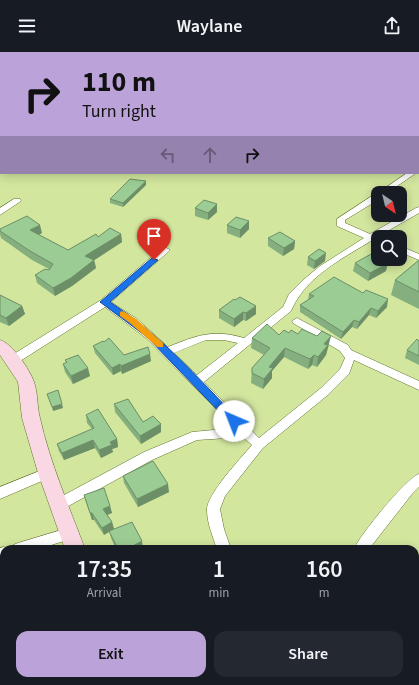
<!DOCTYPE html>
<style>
:root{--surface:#171b24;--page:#242831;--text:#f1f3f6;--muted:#9ea1a6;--accent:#bba3da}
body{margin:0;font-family:"Source Sans 3",sans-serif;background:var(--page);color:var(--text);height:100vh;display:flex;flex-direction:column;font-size:15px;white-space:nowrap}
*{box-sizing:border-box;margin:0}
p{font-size:13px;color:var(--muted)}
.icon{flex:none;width:22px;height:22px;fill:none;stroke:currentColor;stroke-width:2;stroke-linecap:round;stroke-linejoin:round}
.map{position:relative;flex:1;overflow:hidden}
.side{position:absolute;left:0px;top:493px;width:419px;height:140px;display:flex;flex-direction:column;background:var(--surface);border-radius:12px 12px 0 0;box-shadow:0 2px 10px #0003}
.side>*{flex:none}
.banner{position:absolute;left:0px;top:0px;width:419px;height:122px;box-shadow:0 2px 10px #0003;background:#bba3da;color:#111;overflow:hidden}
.needle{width:26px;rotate:145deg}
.buttons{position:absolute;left:371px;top:134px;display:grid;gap:8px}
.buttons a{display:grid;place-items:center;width:36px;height:36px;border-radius:8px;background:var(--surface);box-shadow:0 2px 10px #0003;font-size:20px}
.pin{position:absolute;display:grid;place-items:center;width:34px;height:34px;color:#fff;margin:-41px -17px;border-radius:50% 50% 50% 0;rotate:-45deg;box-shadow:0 0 4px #0007}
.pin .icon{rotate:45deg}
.me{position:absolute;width:44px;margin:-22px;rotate:316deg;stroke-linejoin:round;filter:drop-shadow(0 0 3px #0008)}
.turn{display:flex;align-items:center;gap:14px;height:84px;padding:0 16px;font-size:18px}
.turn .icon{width:52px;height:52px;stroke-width:2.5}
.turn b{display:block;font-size:28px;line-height:34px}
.lanes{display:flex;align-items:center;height:38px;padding:0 16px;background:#0003;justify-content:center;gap:20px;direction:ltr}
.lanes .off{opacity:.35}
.eta{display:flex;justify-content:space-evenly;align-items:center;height:68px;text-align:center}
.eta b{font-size:24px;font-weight:600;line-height:28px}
.primary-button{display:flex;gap:8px;margin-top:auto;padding:8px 16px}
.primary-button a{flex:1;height:46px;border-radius:12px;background:var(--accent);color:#111;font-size:16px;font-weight:600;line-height:46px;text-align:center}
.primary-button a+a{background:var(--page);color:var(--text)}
header{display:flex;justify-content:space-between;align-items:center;height:52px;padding:0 16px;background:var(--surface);font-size:18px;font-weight:600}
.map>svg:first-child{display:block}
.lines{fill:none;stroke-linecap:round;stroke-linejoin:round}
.street-casing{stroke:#61712d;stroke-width:1}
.secondary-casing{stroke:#61712d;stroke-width:1}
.street{fill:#fff;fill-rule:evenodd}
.secondary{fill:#fad8e3;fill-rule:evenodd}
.wall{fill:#85af7e}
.shaded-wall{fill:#6c8f67}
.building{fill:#9bcc93;stroke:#6c8f67}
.route{fill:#1a73e8;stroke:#114b97}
.slow{fill:#f59e0b}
</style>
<header><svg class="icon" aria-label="menu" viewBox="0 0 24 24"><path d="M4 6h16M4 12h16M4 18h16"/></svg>Waylane<svg class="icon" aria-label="share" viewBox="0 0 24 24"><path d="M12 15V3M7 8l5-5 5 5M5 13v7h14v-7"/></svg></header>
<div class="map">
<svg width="419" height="633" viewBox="0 0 419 633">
<rect width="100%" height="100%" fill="#d2e69e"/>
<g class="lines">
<g class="street-casing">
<g id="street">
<polygon points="62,0 69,0 70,1 63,1"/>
<polygon points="156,0 163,0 164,1 157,1"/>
<rect x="399" y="0" width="6" height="1"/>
<rect x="0" y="11" width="1" height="5"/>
<rect x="0" y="23" width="1" height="4"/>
<rect x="418" y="104" width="1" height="4"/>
<polygon points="407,121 416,121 387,141 378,141"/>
<path d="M 375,142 L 378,142 L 378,148 L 345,168 L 345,171 L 370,182 L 416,156 L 419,155 L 419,161 L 377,185 L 378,190 L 371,189 C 346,204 314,221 298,246 C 295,250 293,255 291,259 L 204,330 L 259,386 L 321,336 L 340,317 L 345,306 L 340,299 L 293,271 L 292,269 L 297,266 L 348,293 L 351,298 L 419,329 L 419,338 L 354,308 L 349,322 L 329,342 L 263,396 L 225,444 L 220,457 L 224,477 L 231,497 L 217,497 C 213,485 207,471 207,458 C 206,443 241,406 252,393 L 243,385 L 197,388 L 152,408 L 63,457 L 58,459 L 53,457 L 51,453 L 53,449 L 144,400 L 192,380 L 235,376 L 146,286 L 105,255 L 17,311 L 9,311 L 8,308 L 9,305 L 101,248 L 162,196 L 165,195 L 170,198 L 168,200 L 111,250 L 137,267 L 168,295 C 197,283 214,277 244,286 L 283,255 L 289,242 L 302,229 L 320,214 L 364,186 L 337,174 L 337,167 ZM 206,288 L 224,288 L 238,291 L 197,323 L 174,301 Z"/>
<polygon points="14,147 20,147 21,149 0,163 0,156"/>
<polygon points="400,194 419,202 419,208 400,200"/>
<polygon points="47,416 51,417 53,421 51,425 0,447 0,435"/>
<path d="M 419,422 L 419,435 L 412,442 L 369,497 L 354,497 C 360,483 406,426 419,422 Z"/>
<polygon points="68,476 73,478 75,482 73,486 39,497 11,497 13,493 18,491"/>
<polygon points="4,495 9,497 4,497 4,507 0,508 0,496"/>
<polygon points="328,629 345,629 347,633 330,633"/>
</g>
</g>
<g class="secondary-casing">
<g id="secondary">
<path d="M 0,288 C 12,291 30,318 34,330 C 38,341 37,355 40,366 C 50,411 69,454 85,497 L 65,497 L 38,421 L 22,366 L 18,330 L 0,303 Z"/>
<polygon points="125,629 150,629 152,633 127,633"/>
</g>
</g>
<use href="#street" class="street"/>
<use href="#secondary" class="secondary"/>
</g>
<g class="wall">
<polygon points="168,0 199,0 197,1 171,1"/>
<rect x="274" y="0" width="10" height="1"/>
<polygon points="323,0 397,0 398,1 325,1"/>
<polygon points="409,0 419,0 419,23 418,23 418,1 409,1"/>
<polygon points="419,27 419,44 418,44 418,28"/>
<polygon points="146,133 123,155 110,151 110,147"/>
<polygon points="195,156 217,160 208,168 195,164"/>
<polygon points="249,169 249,177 240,186 227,181 227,173"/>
<polygon points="0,177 42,181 39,183 68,198 98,185 121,182 122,190 94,208 96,216 72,234 55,244 37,231 35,223 49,218 49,217 32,208 1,186 0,182"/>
<polygon points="268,186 295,189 294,197 283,204 268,194"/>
<polygon points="308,205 325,209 314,217 307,213"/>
<polygon points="419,208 419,257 391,243 395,228"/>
<polygon points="355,211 386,219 368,229 353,219"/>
<polygon points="309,242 387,255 376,266 369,263 357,277 352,275 341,287 300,260 300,253 308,248"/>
<polygon points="0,243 22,254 25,262 9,274 0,270"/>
<polygon points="235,248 256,262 246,269 243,268 234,275 219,266 219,258"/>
<polygon points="289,281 329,294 328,295 326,303 317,315 312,313 308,317 284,305 272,319 272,326 263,337 251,331 252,316 264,303 251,296 252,286 279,283"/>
<polygon points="419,289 419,313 405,306 407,298"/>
<polygon points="104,290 124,303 151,309 122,322 121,319 113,323 95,301 93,294"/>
<polygon points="65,308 90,324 73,332 65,320 63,312 66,311"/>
<polygon points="114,352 143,370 161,380 141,392 115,360"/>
<polygon points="86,363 117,387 118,395 112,397 113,400 101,406 95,396 64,408 59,399 57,392 92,377 87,371"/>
<polygon points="123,424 169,440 138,455 124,431"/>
<polygon points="84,443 110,454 112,461 107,463 112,470 114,477 111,478 143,497 116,497 111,486 109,479 104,483 94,468 92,468"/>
<polygon points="228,629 240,629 233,633 230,633"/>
<polygon points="369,629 387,629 389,632 389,633 373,633"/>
<polygon points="391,629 415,629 409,633 393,633 391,630"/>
</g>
<g class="shaded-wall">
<polygon points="183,0 199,0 197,1 183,1"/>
<polygon points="146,129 146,133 123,155 123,151"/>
<polygon points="217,152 217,160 208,168 208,161"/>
<polygon points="249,169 249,177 240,186 240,178"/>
<polygon points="40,173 42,181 32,186 30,178"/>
<polygon points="121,182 122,190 87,213 85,204"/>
<polygon points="295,189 294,197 283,204 284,196"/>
<polygon points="326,201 325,209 314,217 315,209"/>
<polygon points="94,208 96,216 72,234 55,244 53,236"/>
<polygon points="388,211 386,219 368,229 370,221"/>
<polygon points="388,247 387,255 376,266 378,259"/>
<polygon points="22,254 25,262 9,274 6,266"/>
<polygon points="256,254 256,262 246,269 246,261"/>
<polygon points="371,256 369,263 357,277 359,270"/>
<polygon points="243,260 243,268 234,275 234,267"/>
<polygon points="354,268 352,275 341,287 343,280"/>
<polygon points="331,284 326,303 317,315 318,305 324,292"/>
<polygon points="285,296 284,305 272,319 272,326 263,337 264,327 269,315"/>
<polygon points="150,302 151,309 122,322 121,314"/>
<polygon points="314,303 312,313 308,317 310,307"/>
<polygon points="120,312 121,319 113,323 112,316"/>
<polygon points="88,316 90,324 73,332 71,324"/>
<polygon points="62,352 63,356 53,359 52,355"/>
<polygon points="161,372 161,380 141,392 140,384"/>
<polygon points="117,387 118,395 112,397 113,400 101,406 99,398 110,390"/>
<polygon points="93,388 95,396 64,408 62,401"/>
<polygon points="168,432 169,440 138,455 137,447"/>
<polygon points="110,454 112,461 104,464 103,457"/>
<polygon points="90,461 92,461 94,468 92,468"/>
<polygon points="112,470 114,477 104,483 102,476"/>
<polygon points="142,489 143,497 129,497 129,496"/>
<polygon points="231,629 240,629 233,633 231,633"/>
<polygon points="412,629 415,629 409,633 406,633"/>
</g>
<g class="building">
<polygon points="335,0 377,0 376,1 337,1"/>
<polygon points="380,0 397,0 398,1 382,1"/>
<polygon points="410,0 419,0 419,18 418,18 418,1 410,1"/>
<polygon points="419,27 419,37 418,37 418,28"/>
<polygon points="130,127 146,129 123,151 110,147"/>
<polygon points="204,148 217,152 208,161 195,156"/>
<polygon points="27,164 40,173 30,178 68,198 96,182 98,185 110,176 121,182 85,204 94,208 71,226 53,236 35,223 45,217 49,218 53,212 30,199 0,179 0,177"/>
<polygon points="236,165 249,169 240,178 227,173"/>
<polygon points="280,180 295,189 284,196 268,186"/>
<polygon points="319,197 326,201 315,209 308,205"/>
<polygon points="373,201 378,205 378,207 382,207 388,211 370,221 355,211"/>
<polygon points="419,208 419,240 395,228"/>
<polygon points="334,225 363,241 366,238 388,247 378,259 371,256 359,270 354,268 343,280 300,253 314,244 309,242"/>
<polygon points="0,243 22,254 6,266 0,263"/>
<polygon points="240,245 256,254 246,261 243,260 234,267 219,258 234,247 235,248"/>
<polygon points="267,272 279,283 284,278 289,281 291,278 298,282 302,277 317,284 322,279 331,284 324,292 328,293 318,305 314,303 310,307 285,296 269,315 273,316 264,327 252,321 252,316 270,296 252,286"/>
<polygon points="109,286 124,303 148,295 150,302 121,314 120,312 112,316 93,294 103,289 104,290"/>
<polygon points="417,287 419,289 419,304 407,298"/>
<polygon points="78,303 88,316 71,324 63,312 67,310 65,308"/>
<polygon points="58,338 62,352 52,355 47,342"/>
<polygon points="128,347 143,370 153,364 161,372 140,384 114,352"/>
<polygon points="98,357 117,387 110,390 112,393 99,398 93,388 62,401 57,392 94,376 86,363"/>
<polygon points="153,409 168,432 137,447 123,424"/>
<polygon points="104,436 110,454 103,457 112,470 102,476 92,461 90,461 84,443"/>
<polygon points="132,470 142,489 129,496 130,497 118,497 109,479"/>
<polygon points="415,622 417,626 415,627"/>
<polygon points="373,629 387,629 389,632 388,633 377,633"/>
<polygon points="394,629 412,629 406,633 397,633"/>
<polygon points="275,630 278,633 272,633"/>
</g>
<path class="route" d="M 152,206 L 158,208 L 110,250 C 159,281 197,325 237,366 L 239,369 L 237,371 L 230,371 L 147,285 L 100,250 Z"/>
<polygon class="slow" points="123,259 136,267 163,291 163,295 157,295 130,271 120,264 120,260"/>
</svg>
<div class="buttons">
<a><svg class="needle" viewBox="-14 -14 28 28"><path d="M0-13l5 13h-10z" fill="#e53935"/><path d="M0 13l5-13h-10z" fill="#9ea1a6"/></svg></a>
<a><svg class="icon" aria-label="search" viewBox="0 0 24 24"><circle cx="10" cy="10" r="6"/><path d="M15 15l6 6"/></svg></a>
</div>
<div class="pin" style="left:154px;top:208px;background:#d93025"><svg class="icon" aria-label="arrive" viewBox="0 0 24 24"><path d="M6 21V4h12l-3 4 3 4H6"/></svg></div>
<svg class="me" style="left:234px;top:369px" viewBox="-20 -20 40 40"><circle r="19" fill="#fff"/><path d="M0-13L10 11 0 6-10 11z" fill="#1a73e8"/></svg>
<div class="banner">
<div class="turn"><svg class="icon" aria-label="right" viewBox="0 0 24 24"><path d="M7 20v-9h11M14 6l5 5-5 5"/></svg><div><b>110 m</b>Turn right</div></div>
<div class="lanes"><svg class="icon off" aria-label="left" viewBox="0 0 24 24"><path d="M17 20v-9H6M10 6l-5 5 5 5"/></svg><svg class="icon off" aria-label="ahead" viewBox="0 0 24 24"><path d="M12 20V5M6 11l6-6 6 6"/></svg><svg class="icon" aria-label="right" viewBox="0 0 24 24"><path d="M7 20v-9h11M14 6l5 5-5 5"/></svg></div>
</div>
<section class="side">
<div class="eta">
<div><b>17:35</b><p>Arrival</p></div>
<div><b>1</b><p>min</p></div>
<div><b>160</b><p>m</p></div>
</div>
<div class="primary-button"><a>Exit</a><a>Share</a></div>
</section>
</div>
